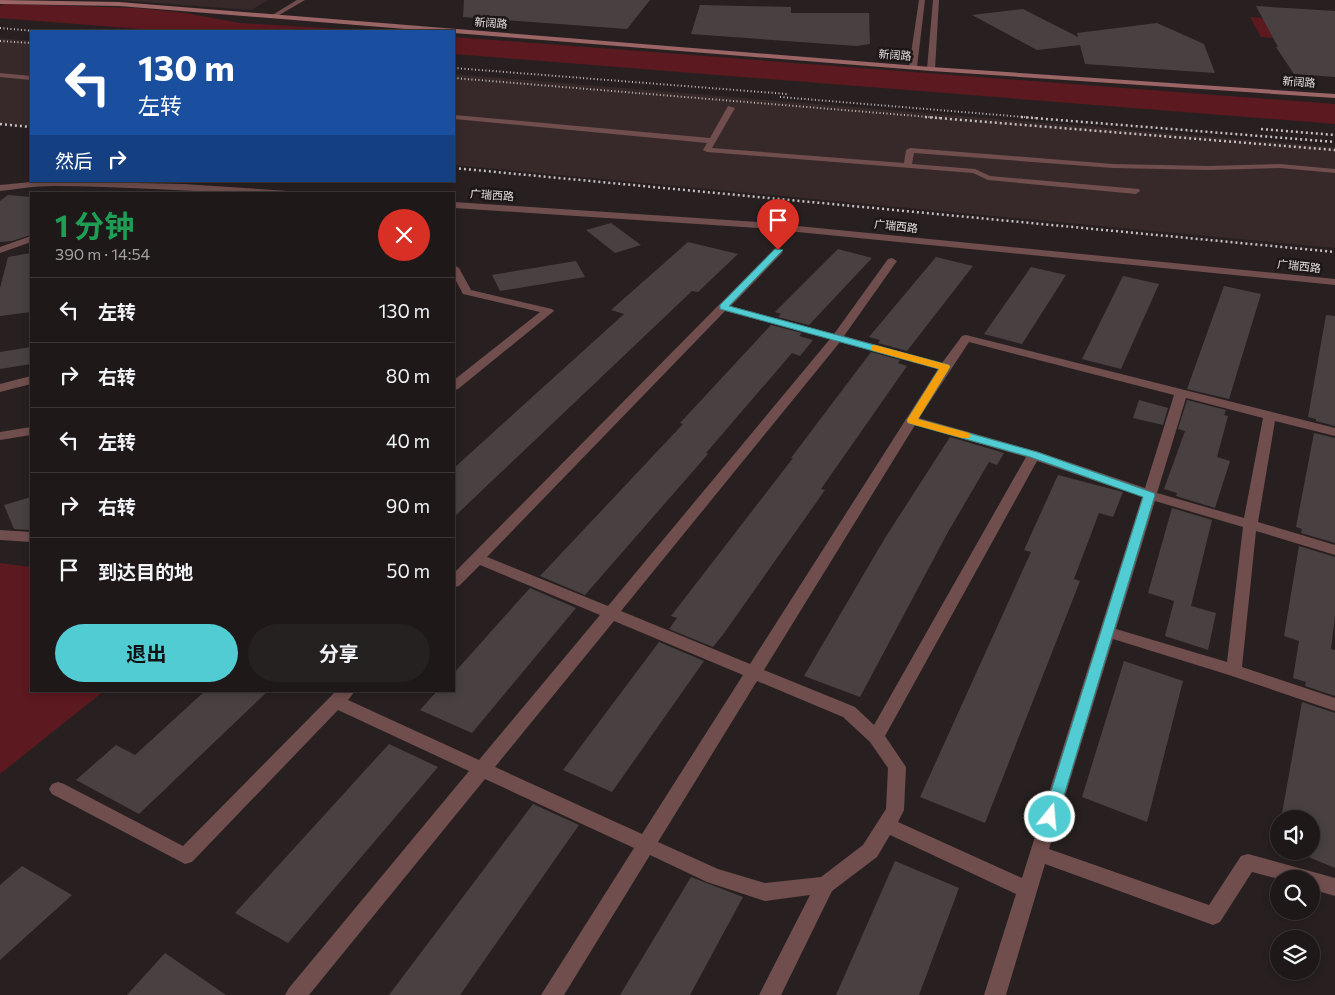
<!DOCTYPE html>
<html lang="zh">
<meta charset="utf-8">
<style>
:root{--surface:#1e1818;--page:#262121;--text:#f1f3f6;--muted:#a1a0a2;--line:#3c3737;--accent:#51ccd2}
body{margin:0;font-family:Commissioner,"Noto Sans SC",sans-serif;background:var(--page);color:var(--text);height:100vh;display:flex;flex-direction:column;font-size:19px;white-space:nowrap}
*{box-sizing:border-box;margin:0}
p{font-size:16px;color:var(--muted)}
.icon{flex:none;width:28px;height:28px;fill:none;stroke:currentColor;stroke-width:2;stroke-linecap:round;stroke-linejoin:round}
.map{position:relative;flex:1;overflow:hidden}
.drawer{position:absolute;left:30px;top:192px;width:425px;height:500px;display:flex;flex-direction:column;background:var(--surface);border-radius:0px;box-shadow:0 2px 8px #0003,0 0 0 1px var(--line)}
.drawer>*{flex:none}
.guide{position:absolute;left:30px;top:30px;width:425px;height:152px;border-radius:0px;box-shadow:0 2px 8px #0003,0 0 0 1px var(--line);background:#1a4fa0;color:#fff;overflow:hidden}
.fabs{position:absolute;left:1270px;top:810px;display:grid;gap:10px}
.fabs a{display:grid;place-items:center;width:50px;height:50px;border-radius:50%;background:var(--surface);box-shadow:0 2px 8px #0003,0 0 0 1px var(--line);font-size:25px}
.pin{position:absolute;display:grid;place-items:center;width:42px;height:42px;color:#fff;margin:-51px -21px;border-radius:50% 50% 50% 0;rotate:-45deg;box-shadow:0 0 5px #0007}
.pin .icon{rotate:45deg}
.me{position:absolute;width:55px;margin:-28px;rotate:17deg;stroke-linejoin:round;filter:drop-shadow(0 0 4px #0008)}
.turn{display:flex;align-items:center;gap:18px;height:105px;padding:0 25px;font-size:22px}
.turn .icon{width:65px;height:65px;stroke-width:2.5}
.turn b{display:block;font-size:35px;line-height:42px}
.then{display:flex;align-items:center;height:48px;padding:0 25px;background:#0003;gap:10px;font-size:19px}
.round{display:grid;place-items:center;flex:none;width:52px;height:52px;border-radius:26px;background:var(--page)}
.summary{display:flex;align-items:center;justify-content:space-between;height:85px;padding:0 25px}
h1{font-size:30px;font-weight:700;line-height:38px;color:#1e9e55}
.button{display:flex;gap:10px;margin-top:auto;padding:10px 25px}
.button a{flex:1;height:58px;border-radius:30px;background:var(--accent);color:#111;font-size:20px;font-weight:700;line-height:58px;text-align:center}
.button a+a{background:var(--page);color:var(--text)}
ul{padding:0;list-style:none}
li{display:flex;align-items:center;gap:15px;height:65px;padding:0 25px;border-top:1px solid var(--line)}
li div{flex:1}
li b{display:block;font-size:19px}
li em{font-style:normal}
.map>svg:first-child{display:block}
.built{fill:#372929}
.green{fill:#5c191f}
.building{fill:#494141}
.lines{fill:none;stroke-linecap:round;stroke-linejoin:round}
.service{fill:#704e4d;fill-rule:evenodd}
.minor{fill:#704e4d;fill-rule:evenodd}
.tertiary{fill:#704e4d;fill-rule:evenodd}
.secondary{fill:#9b6565;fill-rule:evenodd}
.rail-far1{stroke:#c5bfbf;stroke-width:2;stroke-dasharray:1 2.5;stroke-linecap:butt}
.rail{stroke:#c5bfbf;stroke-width:2.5;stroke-dasharray:2 3;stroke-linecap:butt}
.route{fill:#51ccd2;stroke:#358588}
.slow{fill:#f59e0b}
.labels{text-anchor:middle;stroke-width:5;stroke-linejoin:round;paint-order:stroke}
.far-street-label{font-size:11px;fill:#e6e0e0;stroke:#1e1717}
</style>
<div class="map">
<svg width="1335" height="995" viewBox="0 0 1335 995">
<rect width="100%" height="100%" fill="#282020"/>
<g class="built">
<polygon points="117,0 269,0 251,10"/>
<polygon points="0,38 31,41 31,126 0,124"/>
<polygon points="454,74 1335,147 1335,248 454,165"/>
</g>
<g class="green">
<polygon points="5,4 137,8 185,13 240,23 375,31 165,31 0,18 0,6"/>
<polygon points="1250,17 1335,23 1335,42 1261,37"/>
<polygon points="454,37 1335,104 1335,124 454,54"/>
<polygon points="0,563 31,567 31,691 104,691 0,774"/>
</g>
<g class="building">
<polygon points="464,0 650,0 627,29 463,17"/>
<polygon points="700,5 791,7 791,13 869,13 870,44 856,46 691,34"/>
<polygon points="1256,6 1335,11 1335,77 1294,74 1276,47 1278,47"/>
<polygon points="1023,9 1078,37 1077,33 1157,23 1204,44 1215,73 1085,64 1080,45 1037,50 972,15"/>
<polygon points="8,195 31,197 31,229 30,235 12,241 0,242 0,201"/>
<polygon points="611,223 641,245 615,253 586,230"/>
<polygon points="688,242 738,254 698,292 692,291 454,517 454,468 624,314 611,310"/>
<polygon points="838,249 872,258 809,325 778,317 781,314 775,312"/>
<polygon points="31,253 31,312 0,316 0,288 8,257"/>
<polygon points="936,257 973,266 907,351 878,343 880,340 869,337"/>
<polygon points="576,261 585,277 500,291 492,275"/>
<polygon points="1031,267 1066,275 1022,344 984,334"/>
<polygon points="1123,276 1159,284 1121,369 1082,359"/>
<polygon points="1224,286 1261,294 1229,399 1187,389"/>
<polygon points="1326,315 1335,316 1335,426 1316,421 1316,419 1308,417"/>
<polygon points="771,325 802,333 799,336 813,340 800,356 792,353 706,453 708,454 585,595 540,576 683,424 680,423"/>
<polygon points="31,347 31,364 0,369 0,352"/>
<polygon points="871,352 900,360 898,363 907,366 821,489 825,490 722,636 713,647 669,629 677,618 671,616 793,458 791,458"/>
<polygon points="1139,400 1168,408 1163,425 1133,418"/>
<polygon points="1187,400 1226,410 1224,415 1228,416 1217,457 1230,461 1215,508 1176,496 1177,493 1164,489 1185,431 1178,429"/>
<polygon points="1314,433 1335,438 1335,543 1301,533 1302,529 1296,527"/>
<polygon points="950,437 1004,453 997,465 989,462 948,532 860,697 804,676 885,538"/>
<polygon points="1058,475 1123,492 1113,517 1099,513 1074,579 1080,581 985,823 920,797 1031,552 1024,550"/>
<polygon points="31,497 31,530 14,529 4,505"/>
<polygon points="1172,508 1212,520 1191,606 1216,613 1208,650 1165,636 1174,601 1148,593"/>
<polygon points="1299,546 1335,557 1335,616 1331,649 1335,650 1335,696 1305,686 1306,682 1293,678 1299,641 1284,636"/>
<polygon points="530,588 576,608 472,733 420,710 437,691 454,691 454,673"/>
<polygon points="659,642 704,661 612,792 563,770"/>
<polygon points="1124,661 1183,681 1147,822 1082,797"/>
<polygon points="205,691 268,691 139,814 76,780 116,745 135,755"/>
<polygon points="1302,702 1335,713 1335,868 1294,851 1311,851 1311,819 1281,819"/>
<polygon points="389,744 438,767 288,943 235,913"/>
<polygon points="533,804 579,825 460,995 389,995"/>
<polygon points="895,861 959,888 919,995 836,995"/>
<polygon points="22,866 72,895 0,960 0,885"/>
<polygon points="691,877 743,897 690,995 620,995"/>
<polygon points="165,953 226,995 127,995"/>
</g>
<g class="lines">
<g class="service">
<polygon points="0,73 31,76 31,80 0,77"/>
<polygon points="728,106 735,108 712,148 904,163 906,150 910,148 1113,164 1209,166 1280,164 1335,169 1335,173 1280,168 1209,170 1113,168 914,153 912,164 975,169 990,176 1139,189 1140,191 1136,194 988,180 973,173 707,152 703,150 707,143 454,119 454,115 710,138"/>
</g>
<g class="minor">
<polygon points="31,236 31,242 0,253 0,247"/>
<path d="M 778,248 L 783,251 L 782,253 L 731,306 L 834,334 L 888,259 L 892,258 L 897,261 L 844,336 L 942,363 L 962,336 L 966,335 L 1335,428 L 1335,436 L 1275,421 L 1258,522 L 1335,545 L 1335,555 L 1256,531 L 1242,667 L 1335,698 L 1335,711 L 1229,675 L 1113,639 L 1049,849 L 1209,905 L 1241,856 L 1248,854 L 1335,878 L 1335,896 L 1311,889 L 1311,879 L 1279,879 L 1252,872 L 1220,922 L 1213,925 L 1045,864 L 1006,995 L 984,995 L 1016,894 L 890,835 L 877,857 L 832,891 L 781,995 L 759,995 L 810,895 L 765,901 L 707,882 L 650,855 L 564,995 L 541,995 L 634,848 L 485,779 L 309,995 L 285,995 L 289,988 L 469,771 L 338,710 L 192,862 L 185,864 L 52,794 L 49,789 L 52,784 L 58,782 L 64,784 L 183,846 L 336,691 L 355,691 L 348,700 L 479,760 L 600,615 L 480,565 L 459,586 L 454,587 L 454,573 L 774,249 ZM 725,311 L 830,339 L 608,606 L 487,557 ZM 840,342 L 938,369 L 750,664 L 621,611 ZM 969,342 L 1174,395 L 1145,488 L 1039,452 L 919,418 ZM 1186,398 L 1263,418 L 1244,518 L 1157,493 ZM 915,425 L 1026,457 L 874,725 L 855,707 L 764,670 ZM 1037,461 L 1142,497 L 1022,878 L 898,822 L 904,810 L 906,767 L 885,736 ZM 1155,501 L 1243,527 L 1227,662 L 1116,629 ZM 614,621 L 743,675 L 642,834 L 495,767 ZM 757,681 L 843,717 L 870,742 L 888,768 L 886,809 L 863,845 L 821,877 L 765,883 L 718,869 L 658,842 Z"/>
<polygon points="454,265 459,268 471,290 552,309 554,311 458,389 454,390 454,380 540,312 463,294 454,277"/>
<polygon points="31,376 31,384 0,392 0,384"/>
<polygon points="31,427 31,435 0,440 0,432"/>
<polygon points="0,530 31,532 31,542 0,540"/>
</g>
<g class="tertiary">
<polygon points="297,0 305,0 274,18 269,17"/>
<polygon points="919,0 925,0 917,67 913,69 909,67"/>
<polygon points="933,0 939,0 935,69 931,71 927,69"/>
<path d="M 41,181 L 184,184 L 288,191 L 292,194 C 213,194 133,186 53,186 C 35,186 17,189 0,191 L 0,185 Z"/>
<polygon points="454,202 758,222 1335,279 1335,285 758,228 454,208"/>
</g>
<polygon class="secondary" points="0,0 119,2 931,67 1335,94 1335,98 931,71 454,33 454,31 430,31 119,6 0,4"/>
<g class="rail-far1">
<polyline points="0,28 35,31"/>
<polyline points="0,41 31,43"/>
<polyline points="454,68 787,94"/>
<polyline points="454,78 941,118"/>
<polyline points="780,97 1036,118"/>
</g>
<g class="rail">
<polyline points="925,117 1335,150"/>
<polyline points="1021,117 1335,142"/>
<polyline points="0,124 31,127"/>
<polyline points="1261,129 1335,135"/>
<polyline points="454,168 1335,252"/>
</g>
</g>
<polygon class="route" points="775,249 783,250 729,306 949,365 950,367 918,419 1037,452 1154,493 1155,495 1056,822 1050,824 1045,822 1043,817 1143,497 1030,457 908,423 907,420 939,369 720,309 720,305"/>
<polygon class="slow" points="875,345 949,365 950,367 918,419 969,433 971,436 969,438 962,438 908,423 907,420 939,369 871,350 871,346"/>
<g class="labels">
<g class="far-street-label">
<text transform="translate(491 23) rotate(4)" y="4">新阔路</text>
<text transform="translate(895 55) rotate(4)" y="4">新阔路</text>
<text transform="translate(1299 82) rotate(4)" y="4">新阔路</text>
<text transform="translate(492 195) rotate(4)" y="4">广瑞西路</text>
<text transform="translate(896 226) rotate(6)" y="4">广瑞西路</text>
<text transform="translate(1299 266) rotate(6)" y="4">广瑞西路</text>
</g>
</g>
</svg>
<div class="fabs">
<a><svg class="icon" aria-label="sound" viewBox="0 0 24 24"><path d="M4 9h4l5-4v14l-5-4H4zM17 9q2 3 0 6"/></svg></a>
<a><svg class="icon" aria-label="search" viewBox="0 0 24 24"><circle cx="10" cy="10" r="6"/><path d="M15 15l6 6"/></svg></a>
<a><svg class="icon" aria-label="layers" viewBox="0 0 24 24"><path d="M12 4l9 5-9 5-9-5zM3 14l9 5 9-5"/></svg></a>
</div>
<div class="pin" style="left:778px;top:250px;background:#d93025"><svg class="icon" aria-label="arrive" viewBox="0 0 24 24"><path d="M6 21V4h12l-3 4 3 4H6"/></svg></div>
<svg class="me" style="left:1050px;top:817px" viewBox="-20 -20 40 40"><circle r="17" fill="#51ccd2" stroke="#fff" stroke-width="3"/><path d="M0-11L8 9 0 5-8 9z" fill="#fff"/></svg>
<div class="guide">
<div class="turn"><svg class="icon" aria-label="left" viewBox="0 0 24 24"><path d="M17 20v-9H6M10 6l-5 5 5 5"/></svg><div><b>130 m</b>左转</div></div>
<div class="then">然后<svg class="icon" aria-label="right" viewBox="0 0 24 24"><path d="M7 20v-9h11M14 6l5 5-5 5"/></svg></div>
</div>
<section class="drawer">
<div class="summary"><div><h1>1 分钟</h1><p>390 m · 14:54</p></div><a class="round" style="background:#d93025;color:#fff"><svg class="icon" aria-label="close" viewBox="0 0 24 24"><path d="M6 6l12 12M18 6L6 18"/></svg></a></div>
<ul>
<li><svg class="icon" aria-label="left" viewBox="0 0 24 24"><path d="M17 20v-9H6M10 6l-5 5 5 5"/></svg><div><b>左转</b></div><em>130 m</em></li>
<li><svg class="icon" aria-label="right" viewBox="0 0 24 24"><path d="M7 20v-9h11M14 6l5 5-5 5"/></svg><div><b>右转</b></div><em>80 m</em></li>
<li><svg class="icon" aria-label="left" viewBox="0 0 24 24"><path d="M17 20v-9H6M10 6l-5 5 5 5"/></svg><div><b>左转</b></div><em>40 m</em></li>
<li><svg class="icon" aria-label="right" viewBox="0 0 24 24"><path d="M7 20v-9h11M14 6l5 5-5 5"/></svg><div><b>右转</b></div><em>90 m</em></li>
<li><svg class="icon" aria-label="arrive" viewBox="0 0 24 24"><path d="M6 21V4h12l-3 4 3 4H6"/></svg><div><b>到达目的地</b></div><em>50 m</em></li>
</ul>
<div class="button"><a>退出</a><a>分享</a></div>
</section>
</div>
